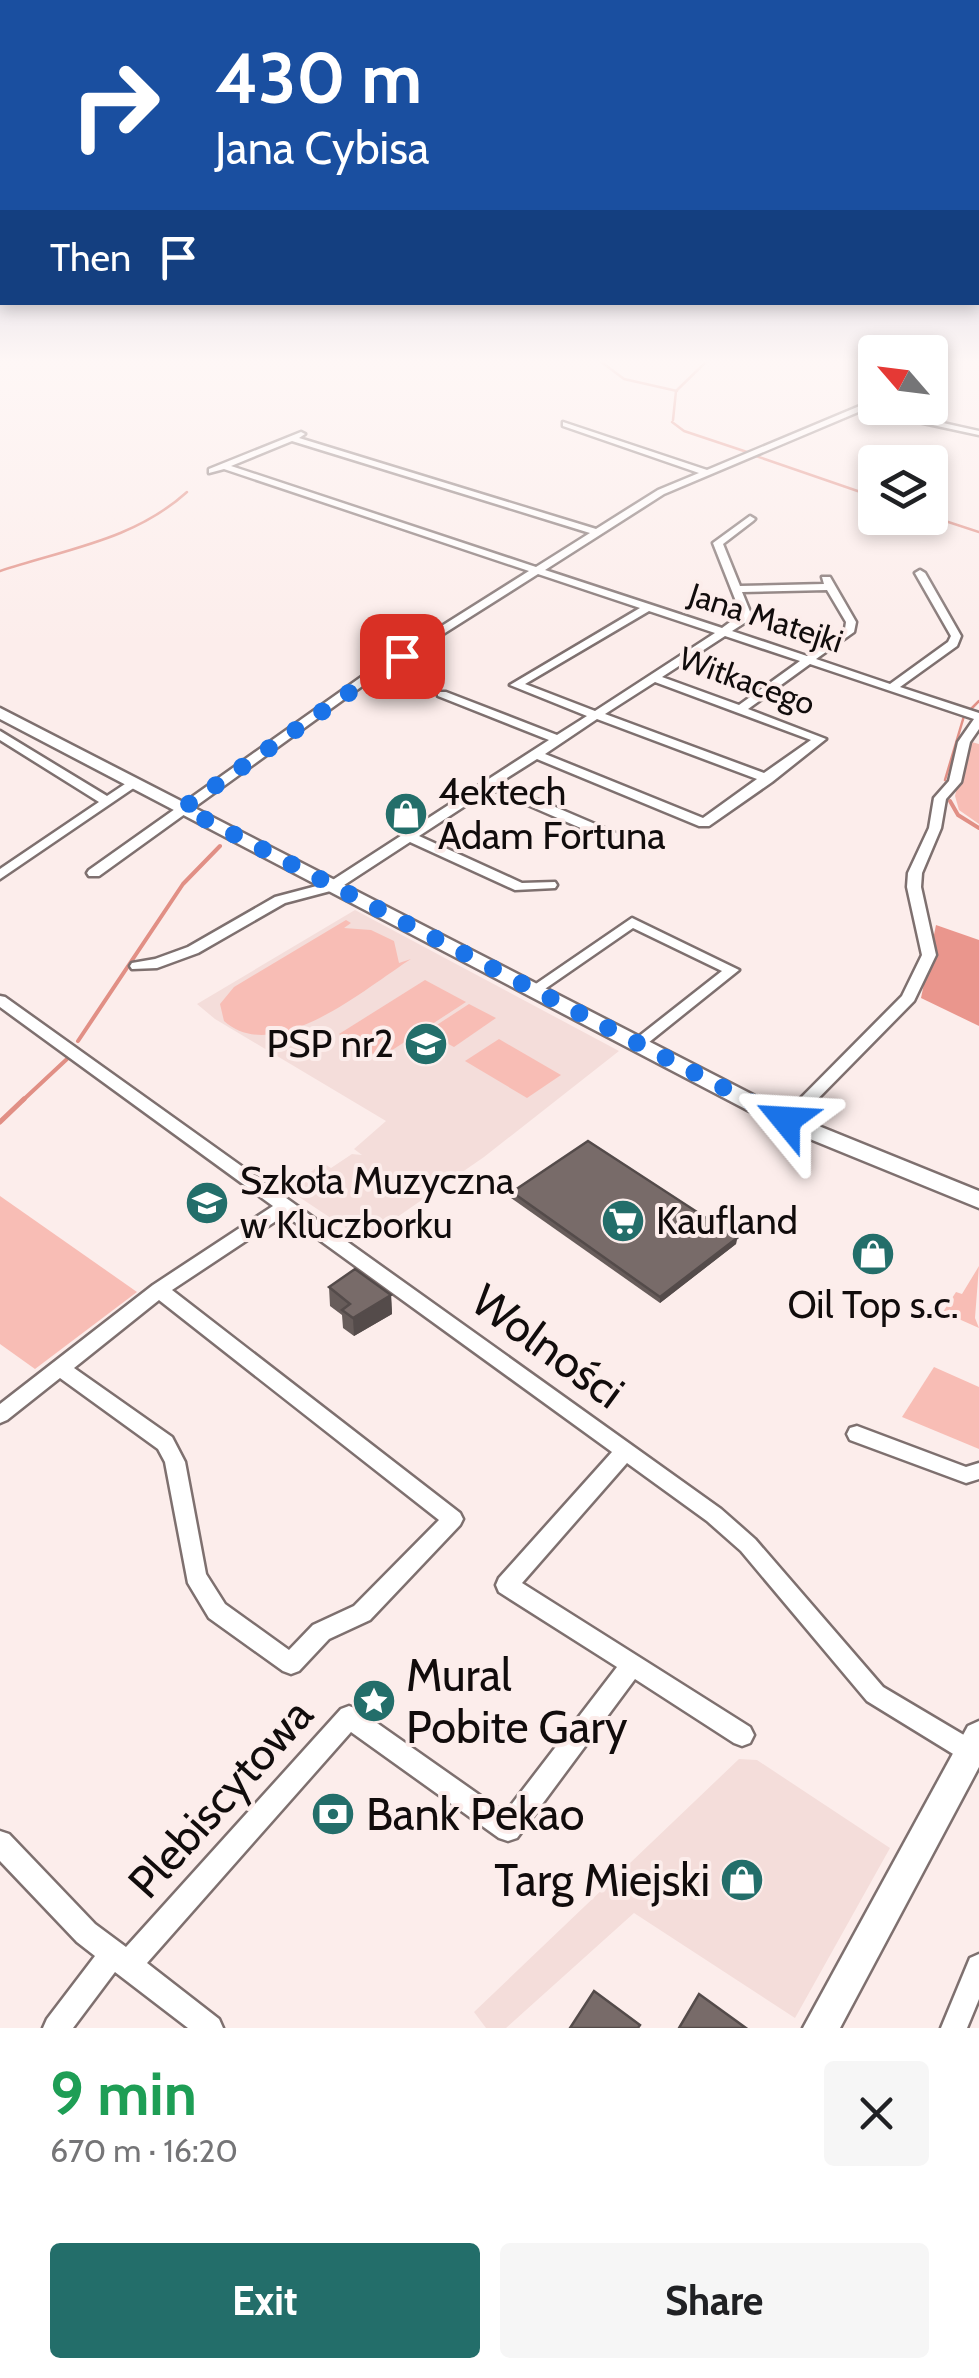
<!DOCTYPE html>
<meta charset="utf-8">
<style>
:root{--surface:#fff;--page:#f6f6f6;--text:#202124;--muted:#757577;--accent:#236e6a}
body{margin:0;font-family:Cabin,sans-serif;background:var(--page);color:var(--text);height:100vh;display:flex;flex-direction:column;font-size:38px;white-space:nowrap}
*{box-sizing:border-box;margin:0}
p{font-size:32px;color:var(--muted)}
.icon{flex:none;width:55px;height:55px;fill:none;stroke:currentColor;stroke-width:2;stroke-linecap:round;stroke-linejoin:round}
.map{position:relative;height:2028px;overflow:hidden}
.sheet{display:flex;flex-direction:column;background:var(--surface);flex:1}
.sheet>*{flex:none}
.hud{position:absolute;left:0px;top:0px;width:980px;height:305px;box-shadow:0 5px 15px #0003;background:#1a4fa0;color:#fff;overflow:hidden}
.needle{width:65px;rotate:298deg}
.tools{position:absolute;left:858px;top:335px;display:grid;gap:20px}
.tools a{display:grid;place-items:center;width:90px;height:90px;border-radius:10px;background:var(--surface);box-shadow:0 5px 15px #0003;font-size:50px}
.pin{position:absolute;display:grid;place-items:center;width:85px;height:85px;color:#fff;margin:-42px;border-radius:20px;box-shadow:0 5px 15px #0006}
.me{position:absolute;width:110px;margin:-55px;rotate:297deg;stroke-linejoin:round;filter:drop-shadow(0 0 8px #0008)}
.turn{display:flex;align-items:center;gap:35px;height:210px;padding:0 50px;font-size:45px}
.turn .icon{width:130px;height:130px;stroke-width:2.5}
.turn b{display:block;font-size:70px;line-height:85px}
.then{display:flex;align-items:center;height:95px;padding:0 50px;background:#0003;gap:20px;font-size:38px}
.round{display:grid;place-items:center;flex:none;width:105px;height:105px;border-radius:10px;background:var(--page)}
.headline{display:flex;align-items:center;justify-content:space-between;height:170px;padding:0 50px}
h1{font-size:60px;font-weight:700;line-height:75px;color:#1e9e55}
.primary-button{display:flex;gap:20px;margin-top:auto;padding:20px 50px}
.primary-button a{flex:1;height:115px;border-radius:10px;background:var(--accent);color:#fff;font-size:40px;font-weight:700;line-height:115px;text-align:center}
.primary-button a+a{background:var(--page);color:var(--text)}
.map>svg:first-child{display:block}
.built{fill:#f4ddda}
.green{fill:#f8bdb5}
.forest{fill:#ea968d}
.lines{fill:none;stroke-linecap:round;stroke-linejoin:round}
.stream-far2{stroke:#e18f85;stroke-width:2.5}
.stream-far1{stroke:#e18f85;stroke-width:4}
.stream{stroke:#e18f85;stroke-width:5}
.minor-casing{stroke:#7e706f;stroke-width:5}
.tertiary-casing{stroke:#7e706f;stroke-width:5}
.minor{fill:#fff;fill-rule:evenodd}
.tertiary{fill:#fff;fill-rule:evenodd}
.wall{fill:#675c5a}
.shaded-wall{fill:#544b4a}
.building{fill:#786b69;stroke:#544b4a;stroke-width:2.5}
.route{stroke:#1a73e8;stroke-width:18;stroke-dasharray:0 32.4}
.labels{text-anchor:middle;stroke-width:8;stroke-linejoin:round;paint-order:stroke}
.far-street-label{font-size:32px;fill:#110c0c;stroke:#fcedeb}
.poi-label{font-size:38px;fill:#110c0c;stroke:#fcedeb;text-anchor:start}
.near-street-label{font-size:45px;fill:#110c0c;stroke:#fcedeb}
.near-poi-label{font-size:45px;fill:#110c0c;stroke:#fcedeb;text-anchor:start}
</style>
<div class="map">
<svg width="979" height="2028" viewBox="0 0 979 2028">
<rect width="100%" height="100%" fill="#fcedeb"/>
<g class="built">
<polygon points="355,910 619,1051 484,1157 364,1240 287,1189 323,1163 331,1168 352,1154 362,1155 354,1149 386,1121 215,1019 197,1004"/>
<polygon points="739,1759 757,1760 890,1848 795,2018 634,1913 506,2028 486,2028 474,2012"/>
</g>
<g class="green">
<polygon points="968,741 979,744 979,824 959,810 955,796"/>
<path d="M 346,920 L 351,923 L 344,928 L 371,930 L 394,941 L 399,963 L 411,959 C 367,987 275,1067 224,1021 L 220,1004 L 234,987 Z"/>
<polygon points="425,980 466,1002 380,1058 339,1034"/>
<polygon points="469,1004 496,1018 454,1047 426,1032"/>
<polygon points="499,1039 561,1075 527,1098 465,1061"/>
<polygon points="0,1196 137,1292 35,1369 0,1344"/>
<polygon points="979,1266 975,1318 979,1328 943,1312 956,1292 962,1294"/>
<polygon points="934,1367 979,1387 979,1449 902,1417"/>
</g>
<polygon class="forest" points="936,925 979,940 979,1026 921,998"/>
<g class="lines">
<g class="stream-far2">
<polyline points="600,361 624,379 677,391"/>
<polyline points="673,420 676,391 707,361"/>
<polyline points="672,422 684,431 750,453"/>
<polyline points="753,455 875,497"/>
<polyline points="930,516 979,532"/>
<path d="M 0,571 C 66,549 134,540 187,492"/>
<polyline points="970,710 979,701"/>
<polyline points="945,780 964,716"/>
</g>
<g class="stream-far1">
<polyline points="950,801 958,815 979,828"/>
<polyline points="78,1041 183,884 220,846"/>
<polyline points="22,1101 67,1059"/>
</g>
<polyline class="stream" points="0,1122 24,1099"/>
<g class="minor-casing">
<g id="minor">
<path d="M 862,405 L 979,431 L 979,435 L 863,410 L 664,494 L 545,570 L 722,628 L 741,614 L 713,543 L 750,516 L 755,519 L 753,521 L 723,544 L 740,586 L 824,584 L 822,577 L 830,577 L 856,622 L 854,632 L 816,659 L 890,684 L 948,642 L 951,636 L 915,573 L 920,570 L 925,573 L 961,636 L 957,646 L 900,687 L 979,713 L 979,729 L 970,742 L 961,782 L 946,799 L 941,828 L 922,873 L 921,887 L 936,955 L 914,1001 L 792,1125 L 780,1125 L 778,1121 L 902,996 L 922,955 L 907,887 L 908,873 L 929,828 L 934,798 L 949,781 L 958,742 L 974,719 L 810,664 L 748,709 L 826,739 L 772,782 L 709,826 L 699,826 L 537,759 L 499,783 L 623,836 L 624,839 L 623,842 L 613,842 L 491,789 L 419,836 L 522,883 L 555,882 L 557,885 L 555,888 L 515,890 L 410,842 L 338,889 L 285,903 L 198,953 L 157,968 L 132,969 L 130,966 L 132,963 L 155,959 L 188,947 L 275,897 L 328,883 L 549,740 L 438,696 L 438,692 L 446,692 L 557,735 L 587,716 L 510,685 L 640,608 L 538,574 L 372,679 L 99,876 L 89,876 L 87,873 L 89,870 L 364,675 L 529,571 L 224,469 L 209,473 L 209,469 L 301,432 L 305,434 L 299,438 L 596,529 L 658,490 L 699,473 L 563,426 L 563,422 L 707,470 ZM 292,441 L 590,533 L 536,567 L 231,466 ZM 827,590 L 846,622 L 845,629 L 807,656 L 732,631 L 746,622 L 751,614 L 742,592 ZM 649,611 L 715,633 L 595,711 L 525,684 ZM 725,636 L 800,661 L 739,705 L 662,677 ZM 655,682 L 811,740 L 764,773 L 605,714 ZM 597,719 L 757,779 L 703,818 L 545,754 Z"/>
<polygon points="0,731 107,796 131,780 135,779 141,783 0,879 0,869 99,802 0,740"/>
<polygon points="632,918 739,970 643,1047 633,1047 630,1044 633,1041 722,971 633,928 539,993 534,994 527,990"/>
<path d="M 0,996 L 5,997 L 721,1509 L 755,1539 L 883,1687 L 979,1744 L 979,1760 L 971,1763 L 963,1760 L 867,1701 L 741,1551 L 707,1521 L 627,1463 L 522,1583 L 750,1727 L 754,1735 L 750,1743 L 742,1746 L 734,1743 L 635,1679 L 517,1838 L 508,1841 L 499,1838 L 351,1732 L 147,1963 L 219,2019 L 223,2028 L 188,2028 L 115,1972 L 73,2028 L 43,2028 L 47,2019 L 95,1956 L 77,1942 L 0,1861 L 0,1831 L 9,1834 L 95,1924 L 126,1947 L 341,1709 L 349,1706 L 357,1709 L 505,1813 L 617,1667 L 499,1592 L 496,1585 L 499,1578 L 612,1452 L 285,1215 L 172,1290 L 460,1513 L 463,1519 L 460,1525 L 370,1620 L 329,1639 L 299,1671 L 291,1674 L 283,1671 L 209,1618 L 188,1583 L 165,1462 L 158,1449 L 60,1378 L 7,1420 L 0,1423 L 0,1404 L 153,1285 L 273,1206 L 0,1007 ZM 159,1300 L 439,1520 L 354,1606 L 313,1625 L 289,1650 L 225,1604 L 206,1574 L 185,1462 L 172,1437 L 74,1368 Z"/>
<polygon points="857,1426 966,1467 979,1463 979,1479 966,1483 850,1440 847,1434 850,1428"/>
<polygon points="979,1954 979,1999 967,2028 941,2028 970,1958"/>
</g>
</g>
<g class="tertiary-casing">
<g id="tertiary">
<polygon points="0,708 794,1116 979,1191 979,1208 778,1126 0,719"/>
<polygon points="979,1721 979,1767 840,2028 803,2028 968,1726"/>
</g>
</g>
<use href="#minor" class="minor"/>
<use href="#tertiary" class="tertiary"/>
</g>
<g class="wall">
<polygon points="512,1192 737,1238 736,1244 660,1303 511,1198"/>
<polygon points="329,1287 391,1295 392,1314 354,1336 343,1328 342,1315 330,1306"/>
</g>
<g class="shaded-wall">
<polygon points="737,1238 736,1244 660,1303 660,1297"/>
<polygon points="391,1295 392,1314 354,1336 353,1318"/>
</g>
<g class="building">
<polygon points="588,1141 737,1238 660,1297 512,1192"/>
<polygon points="355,1269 391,1295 353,1318 342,1310 350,1304 329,1287"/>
<polygon points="594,1991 640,2025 638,2028 570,2028"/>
<polygon points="699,1994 746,2028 679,2028"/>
</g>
<linearGradient id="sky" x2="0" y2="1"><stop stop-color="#a5a5c0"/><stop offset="0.56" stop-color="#fef7f6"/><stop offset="1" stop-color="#fef7f6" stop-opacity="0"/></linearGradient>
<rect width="979" height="645" fill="url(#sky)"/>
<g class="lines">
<polyline class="route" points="402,656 183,808 786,1120"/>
</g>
<defs>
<g id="shop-disc" transform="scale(2.25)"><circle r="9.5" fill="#236e6a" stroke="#fcedeb"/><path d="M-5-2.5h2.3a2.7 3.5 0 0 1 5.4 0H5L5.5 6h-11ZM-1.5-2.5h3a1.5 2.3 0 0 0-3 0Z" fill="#fff"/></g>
<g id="school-disc" transform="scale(2.25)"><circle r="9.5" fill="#236e6a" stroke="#fcedeb"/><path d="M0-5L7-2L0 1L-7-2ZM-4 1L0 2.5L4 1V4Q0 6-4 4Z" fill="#fff"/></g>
<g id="supermarket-disc" transform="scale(2.25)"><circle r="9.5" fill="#236e6a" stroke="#fcedeb"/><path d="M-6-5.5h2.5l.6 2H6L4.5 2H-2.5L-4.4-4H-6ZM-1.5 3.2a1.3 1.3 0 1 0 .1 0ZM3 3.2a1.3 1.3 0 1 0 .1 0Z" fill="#fff"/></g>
<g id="sight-disc" transform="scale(2.25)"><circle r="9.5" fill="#236e6a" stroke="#fcedeb"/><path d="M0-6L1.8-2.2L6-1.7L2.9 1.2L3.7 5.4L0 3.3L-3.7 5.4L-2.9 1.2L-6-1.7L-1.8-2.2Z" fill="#fff"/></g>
<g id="bank-disc" transform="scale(2.25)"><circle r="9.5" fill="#236e6a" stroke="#fcedeb"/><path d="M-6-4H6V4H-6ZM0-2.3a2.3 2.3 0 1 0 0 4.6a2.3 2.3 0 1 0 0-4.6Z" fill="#fff"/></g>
</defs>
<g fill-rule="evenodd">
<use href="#shop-disc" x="406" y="814"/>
<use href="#school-disc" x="426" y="1044"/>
<use href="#school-disc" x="207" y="1203"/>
<use href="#supermarket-disc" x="623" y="1221"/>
<use href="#shop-disc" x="873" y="1254"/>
<use href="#sight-disc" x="374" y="1701"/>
<use href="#bank-disc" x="333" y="1814"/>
<use href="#shop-disc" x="742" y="1880"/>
</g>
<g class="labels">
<g class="far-street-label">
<text transform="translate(766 618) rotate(18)" y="11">Jana Matejki</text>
<text transform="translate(747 681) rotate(20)" y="11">Witkacego</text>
</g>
<g class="poi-label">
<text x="438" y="805">4ektech<tspan x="438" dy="44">Adam Fortuna</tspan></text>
<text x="394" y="1057" text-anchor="end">PSP nr2</text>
<text x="240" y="1194">Szkoła Muzyczna<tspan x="240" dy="44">w Kluczborku</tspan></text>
<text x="656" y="1234">Kaufland</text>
<text x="873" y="1318" text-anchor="middle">Oil Top s.c.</text>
</g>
<g class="near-street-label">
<text transform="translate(548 1346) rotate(36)" y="16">Wolności</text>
<text transform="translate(220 1798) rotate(-48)" y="16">Plebiscytowa</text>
</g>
<g class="near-poi-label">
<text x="406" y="1691">Mural<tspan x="406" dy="52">Pobite Gary</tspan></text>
<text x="366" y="1830">Bank Pekao</text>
<text x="710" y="1896" text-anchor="end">Targ Miejski</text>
</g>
</g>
</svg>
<div class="tools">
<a><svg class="needle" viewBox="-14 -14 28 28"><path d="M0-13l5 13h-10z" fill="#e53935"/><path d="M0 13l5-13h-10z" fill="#757577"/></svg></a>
<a><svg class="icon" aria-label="layers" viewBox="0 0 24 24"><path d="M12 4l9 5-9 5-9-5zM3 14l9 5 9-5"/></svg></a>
</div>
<div class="pin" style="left:402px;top:656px;background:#d93025"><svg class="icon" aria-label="arrive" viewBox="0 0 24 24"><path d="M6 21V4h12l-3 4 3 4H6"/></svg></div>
<svg class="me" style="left:786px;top:1120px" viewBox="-20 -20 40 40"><path d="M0-17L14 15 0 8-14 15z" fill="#1a73e8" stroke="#fff" stroke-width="4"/></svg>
<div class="hud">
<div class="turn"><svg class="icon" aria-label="right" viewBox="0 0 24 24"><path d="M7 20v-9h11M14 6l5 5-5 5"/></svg><div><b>430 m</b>Jana Cybisa</div></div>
<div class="then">Then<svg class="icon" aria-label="arrive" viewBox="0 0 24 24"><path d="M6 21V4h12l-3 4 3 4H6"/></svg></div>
</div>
</div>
<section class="sheet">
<div class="headline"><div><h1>9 min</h1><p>670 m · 16:20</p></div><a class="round"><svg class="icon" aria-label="close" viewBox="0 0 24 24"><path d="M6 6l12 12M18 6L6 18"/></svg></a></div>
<div class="primary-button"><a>Exit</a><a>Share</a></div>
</section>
